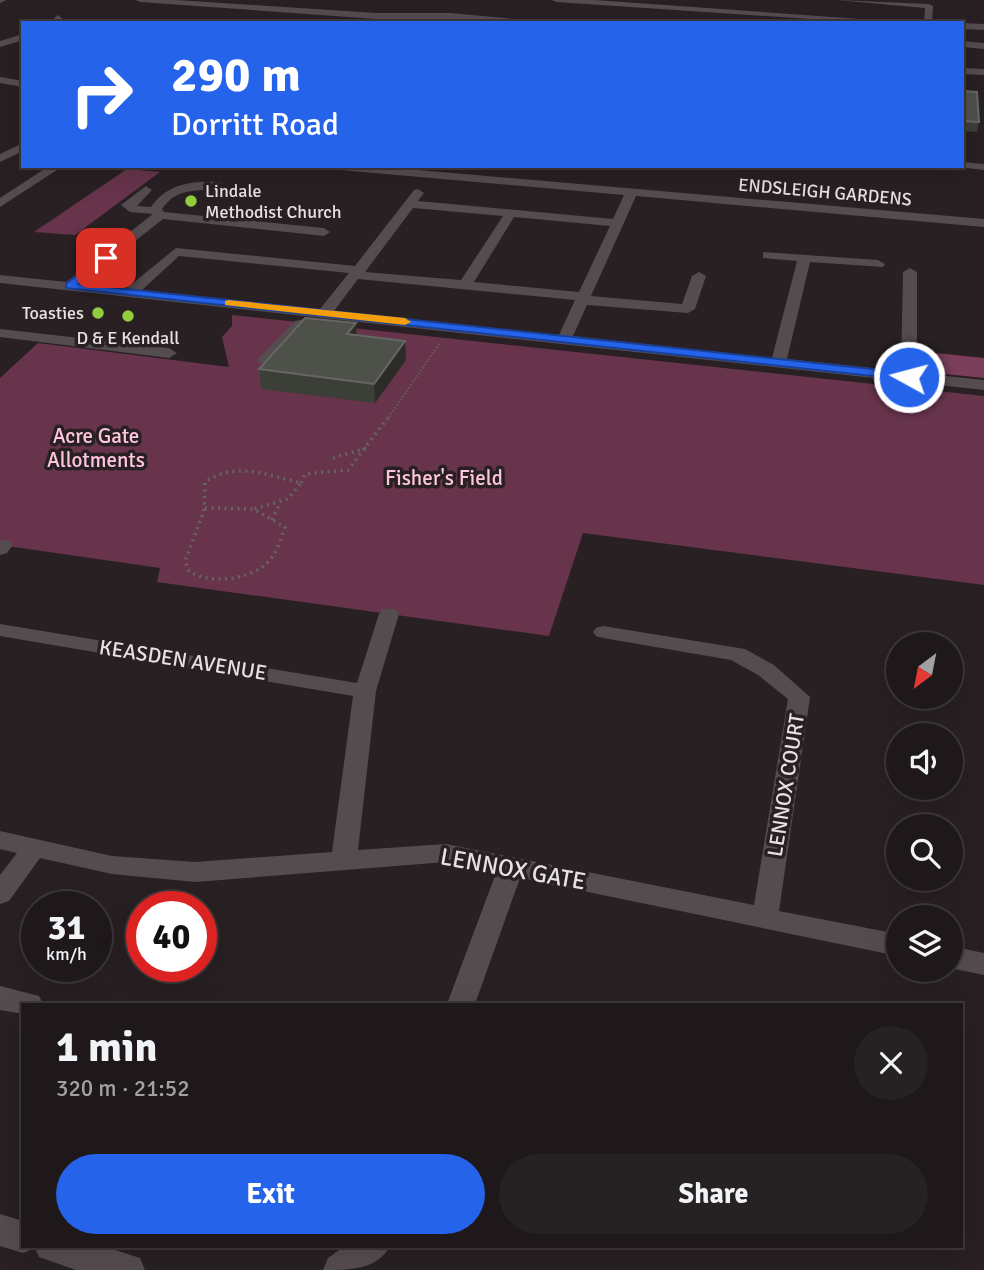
<!DOCTYPE html>
<meta charset="utf-8">
<style>
:root{--surface:#1e181a;--page:#262123;--text:#f1f3f6;--muted:#a1a0a2;--line:#3c3739;--accent:#2563eb}
body{margin:0;font-family:Signika,sans-serif;background:var(--page);color:var(--text);height:100vh;display:flex;flex-direction:column;font-size:26px;white-space:nowrap}
*{box-sizing:border-box;margin:0}
p{font-size:23px;color:var(--muted)}
.icon{flex:none;width:38px;height:38px;fill:none;stroke:currentColor;stroke-width:2;stroke-linecap:round;stroke-linejoin:round}
.map{position:relative;flex:1;overflow:hidden}
.details{position:absolute;left:21px;top:1003px;width:942px;height:245px;display:flex;flex-direction:column;background:var(--surface);border-radius:0px;box-shadow:0 7px 28px #0002,0 0 0 2px var(--line)}
.details>*{flex:none}
.hud{position:absolute;left:21px;top:21px;width:943px;height:147px;border-radius:0px;box-shadow:0 7px 28px #0002,0 0 0 2px var(--line);background:#2563eb;color:#fff;overflow:hidden}
.needle{width:46px;rotate:212deg}
.controls{position:absolute;left:886px;top:632px;display:grid;gap:14px}
.controls a{display:grid;place-items:center;width:77px;height:77px;border-radius:50%;background:var(--surface);box-shadow:0 7px 28px #0002,0 0 0 2px var(--line);font-size:35px}
.speed{position:absolute;left:21px;top:891px;display:flex;gap:14px;font-size:35px;font-weight:700;text-align:center}
.speed>*{display:grid;place-content:center;width:91px;height:91px;border-radius:50%;background:var(--surface);box-shadow:0 7px 28px #0002,0 0 0 2px var(--line);line-height:1}
.speed small{font-size:18px;font-weight:400}
.speed .limit{border:10px solid #d22;background:#fff;color:#111}
.pin{position:absolute;display:grid;place-items:center;width:60px;height:60px;color:#fff;margin:-30px;border-radius:14px;box-shadow:0 4px 10px #0006}
.me{position:absolute;width:77px;margin:-38px;rotate:277deg;stroke-linejoin:round;filter:drop-shadow(0 0 5px #0008)}
.turn{display:flex;align-items:center;gap:24px;height:147px;padding:0 35px;font-size:32px}
.turn .icon{width:91px;height:91px;stroke-width:2.5}
.turn b{display:block;font-size:49px;line-height:60px}
.round{display:grid;place-items:center;flex:none;width:74px;height:74px;border-radius:37px;background:var(--page)}
.overview{display:flex;align-items:center;justify-content:space-between;height:119px;padding:0 35px}
h1{font-size:42px;font-weight:700;line-height:52px}
.cta{display:flex;gap:14px;margin-top:auto;padding:14px 35px}
.cta a{flex:1;height:80px;border-radius:42px;background:var(--accent);color:#fff;font-size:28px;font-weight:700;line-height:80px;text-align:center}
.cta a+a{background:var(--page);color:var(--text)}
.map>svg:first-child{display:block}
.green{fill:#67344c}
.forest{fill:#7a3d5a}
.lines{fill:none;stroke-linecap:round;stroke-linejoin:round}
.path-far1{stroke:#696265;stroke-width:2.5;stroke-dasharray:1 2.5;stroke-linecap:butt}
.path{stroke:#696265;stroke-width:3.5;stroke-dasharray:2 4.5;stroke-linecap:butt}
.minor{fill:#554c50;fill-rule:evenodd}
.wall{fill:#3c3f38}
.shaded-wall{fill:#2c2b28}
.building{fill:#4e514a;stroke:#666762;stroke-width:2}
.route{fill:#2563eb;stroke:#184099;stroke-width:2}
.slow{fill:#f59e0b}
.poi-dot{fill:#92cd3e;stroke:#282023;stroke-width:2.5}
.labels{text-anchor:middle;stroke-width:7;stroke-linejoin:round;paint-order:stroke}
.far-poi-label{font-size:18px;fill:#e6e1e3;stroke:#282023;text-anchor:start}
.far-street-label{font-size:18px;fill:#e6e1e3;stroke:#282023}
.park-label{font-size:21px;fill:#ffc5dd;stroke:#282023}
.street-label{font-size:21px;fill:#e6e1e3;stroke:#282023}
.near-street-label{font-size:24px;fill:#e6e1e3;stroke:#282023}
</style>
<div class="map">
<svg width="984" height="1270" viewBox="0 0 984 1270">
<rect width="100%" height="100%" fill="#282023"/>
<g class="green">
<polygon points="127,169 160,172 75,235 34,232"/>
<polygon points="232,315 984,396 984,585 583,533 549,636 157,582 160,568 0,545 0,378 38,343 229,367 222,337 232,326"/>
</g>
<polygon class="forest" points="916,351 984,358 984,378 916,371"/>
<g class="lines">
<polyline class="path-far1" points="389,417 439,344"/>
<g class="path">
<polyline points="333,458 366,448"/>
<polyline points="301,483 305,474 348,470 390,415"/>
<path d="M 205,508 L 253,509 L 285,527 C 281,539 277,553 268,562 C 250,580 209,585 189,571 L 185,561 Z"/>
<path d="M 204,511 L 205,482 C 237,461 266,475 301,483 L 288,499 L 254,509"/>
<polyline points="272,520 280,503"/>
</g>
<g class="minor">
<polygon points="0,0 6,0 0,3"/>
<polygon points="136,0 176,0 376,13 450,13 557,23 376,19 140,2"/>
<polygon points="552,0 594,0 917,23 870,23 556,2"/>
<polygon points="836,0 929,4 933,6 932,23 924,23 925,8"/>
<polygon points="58,15 67,23 58,23 54,18"/>
<polygon points="962,23 984,24 984,30 962,29"/>
<polygon points="23,34 23,40 0,47 0,41"/>
<polygon points="962,41 984,43 984,49 962,47"/>
<polygon points="962,68 984,69 984,75 962,74"/>
<polygon points="0,77 23,81 23,87 0,83"/>
<polygon points="23,143 23,151 0,162 0,154"/>
<polygon points="962,162 984,164 984,170 958,167 962,166"/>
<polygon points="49,166 63,166 0,207 0,198"/>
<path d="M 323,166 L 372,166 L 984,219 L 984,227 L 636,196 L 591,296 L 682,304 L 692,276 L 699,272 L 706,276 L 695,309 L 688,313 L 587,305 L 573,336 L 772,358 L 797,261 L 763,258 L 763,252 L 878,260 L 885,264 L 883,267 L 810,262 L 787,359 L 901,371 L 903,272 L 910,268 L 917,272 L 917,373 L 984,380 L 984,390 L 0,283 L 0,275 L 66,282 L 153,214 L 130,212 L 121,205 L 146,186 L 152,190 L 137,206 L 151,207 C 167,184 191,181 217,182 L 221,183 L 221,189 C 198,192 178,186 162,209 L 164,212 L 324,228 L 330,232 L 324,236 L 163,219 L 81,284 L 127,288 L 176,248 L 355,266 L 414,190 L 418,189 L 424,193 L 418,201 L 613,219 L 624,195 L 329,169 ZM 413,208 L 503,216 L 461,280 L 365,272 ZM 514,217 L 610,226 L 579,292 L 474,282 ZM 179,256 L 349,273 L 320,309 L 142,290 ZM 358,279 L 575,300 L 559,335 L 334,311 Z"/>
<polygon points="300,320 305,321 307,324 305,327 270,363 260,363 257,360 260,357 295,321"/>
<polygon points="0,329 169,348 177,353 169,358 0,337"/>
<polygon points="0,540 10,541 13,545 7,553 0,555"/>
<polygon points="389,608 396,610 399,614 376,691 358,850 446,844 754,905 788,699 758,675 731,660 603,638 596,636 593,632 596,628 603,626 745,649 774,665 810,697 779,911 898,934 898,956 520,878 475,1004 447,1004 496,873 446,862 195,882 112,874 40,858 9,901 0,904 0,875 17,853 0,849 0,831 112,856 195,862 332,852 353,696 0,636 0,624 357,683 379,614 382,610"/>
<polygon points="950,946 984,953 984,975 950,968"/>
<polygon points="0,986 39,996 43,1004 23,1004 23,1014 0,1010"/>
<polygon points="0,1214 23,1221 23,1246 103,1246 140,1258 145,1270 76,1270 39,1257 35,1248 23,1253 0,1246"/>
<path d="M 345,1246 L 390,1246 C 377,1270 350,1270 323,1270 L 328,1258 Z"/>
</g>
</g>
<g class="wall">
<polygon points="962,91 979,122 977,132 962,131"/>
<polygon points="356,323 356,336 405,341 406,360 375,403 261,389 259,369"/>
</g>
<g class="shaded-wall">
<polygon points="356,323 357,342 347,334"/>
<polygon points="405,341 406,360 375,403 374,384"/>
</g>
<g class="building">
<polygon points="962,91 977,92 979,122 962,121"/>
<polygon points="305,318 356,323 347,334 405,341 374,384 259,369"/>
</g>
<polygon class="route" points="102,255 111,258 79,284 909,373 915,377 909,380 66,288 66,284"/>
<polygon class="slow" points="228,300 405,318 411,322 405,325 225,305 225,301"/>
<g class="poi-dot">
<circle cx="191" cy="201" r="7"/>
<circle cx="98" cy="313" r="7"/>
<circle cx="128" cy="316" r="7"/>
</g>
<g class="labels">
<g class="far-poi-label">
<text x="205" y="197">Lindale<tspan x="205" dy="21">Methodist Church</tspan></text>
<text x="84" y="319" text-anchor="end">Toasties</text>
<text x="128" y="344" text-anchor="middle">D &amp; E Kendall</text>
</g>
<g class="far-street-label">
<text transform="translate(825 192) rotate(5)" y="6">ENDSLEIGH GARDENS</text>
</g>
<g class="park-label">
<text x="96" y="443">Acre Gate<tspan x="96" dy="24">Allotments</tspan></text>
<text x="444" y="485">Fisher's Field</text>
</g>
<g class="street-label">
<text transform="translate(183 660) rotate(9)" y="7">KEASDEN AVENUE</text>
<text transform="translate(786 785) rotate(-81)" y="7">LENNOX COURT</text>
</g>
<g class="near-street-label">
<text transform="translate(513 869) rotate(10)" y="8">LENNOX GATE</text>
</g>
</g>
</svg>
<div class="controls">
<a><svg class="needle" viewBox="-14 -14 28 28"><path d="M0-13l5 13h-10z" fill="#e53935"/><path d="M0 13l5-13h-10z" fill="#a1a0a2"/></svg></a>
<a><svg class="icon" aria-label="sound" viewBox="0 0 24 24"><path d="M4 9h4l5-4v14l-5-4H4zM17 9q2 3 0 6"/></svg></a>
<a><svg class="icon" aria-label="search" viewBox="0 0 24 24"><circle cx="10" cy="10" r="6"/><path d="M15 15l6 6"/></svg></a>
<a><svg class="icon" aria-label="layers" viewBox="0 0 24 24"><path d="M12 4l9 5-9 5-9-5zM3 14l9 5 9-5"/></svg></a>
</div>
<div class="speed"><div>31<small>km/h</small></div><div class="limit">40</div></div>
<div class="pin" style="left:106px;top:258px;background:#d93025"><svg class="icon" aria-label="arrive" viewBox="0 0 24 24"><path d="M6 21V4h12l-3 4 3 4H6"/></svg></div>
<svg class="me" style="left:909px;top:377px" viewBox="-20 -20 40 40"><circle r="17" fill="#2563eb" stroke="#fff" stroke-width="3"/><path d="M0-11L8 9 0 5-8 9z" fill="#fff"/></svg>
<div class="hud">
<div class="turn"><svg class="icon" aria-label="right" viewBox="0 0 24 24"><path d="M7 20v-9h11M14 6l5 5-5 5"/></svg><div><b>290 m</b>Dorritt Road</div></div>
</div>
<section class="details">
<div class="overview"><div><h1>1 min</h1><p>320 m · 21:52</p></div><a class="round"><svg class="icon" aria-label="close" viewBox="0 0 24 24"><path d="M6 6l12 12M18 6L6 18"/></svg></a></div>
<div class="cta"><a>Exit</a><a>Share</a></div>
</section>
</div>
